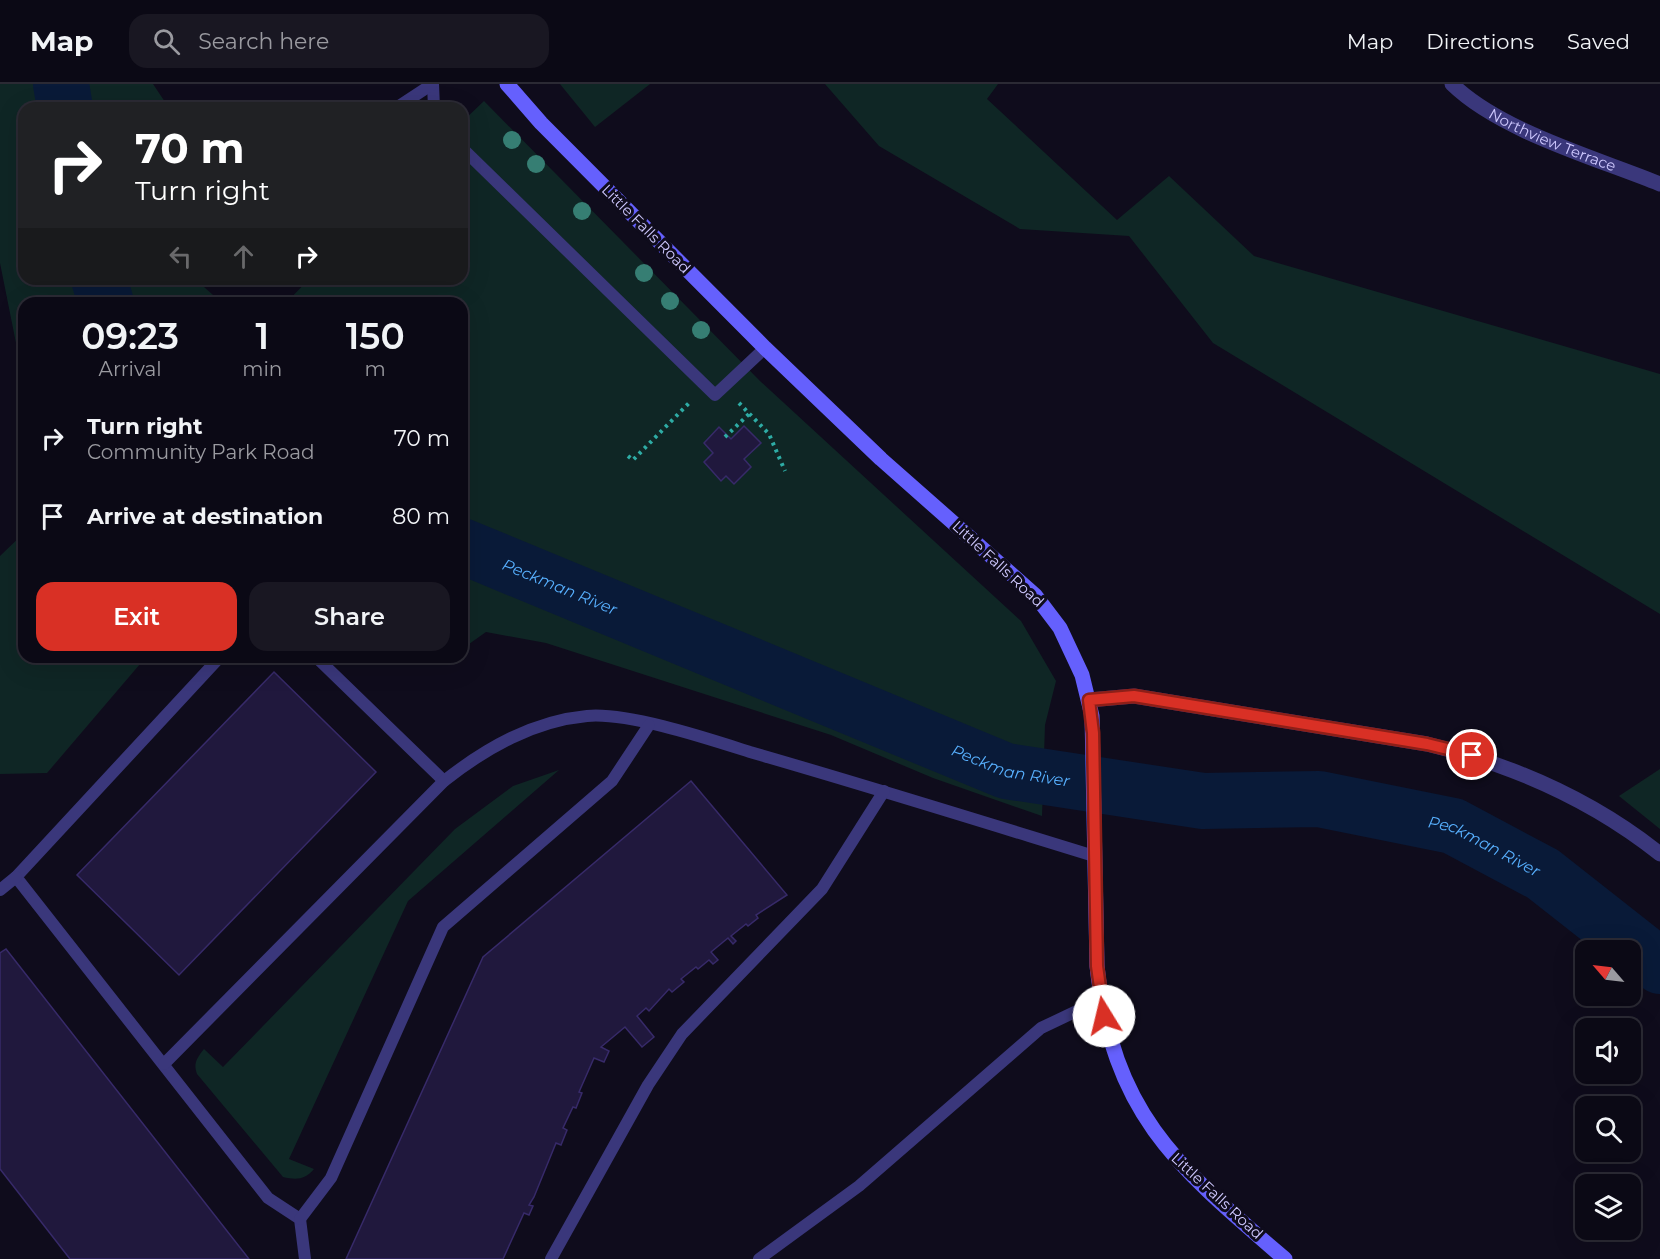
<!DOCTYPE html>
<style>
:root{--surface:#0b0915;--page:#191722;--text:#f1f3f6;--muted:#9a9aa0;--line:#2b2a34;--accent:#d93025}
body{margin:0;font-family:Montserrat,sans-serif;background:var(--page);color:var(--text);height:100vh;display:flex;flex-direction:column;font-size:22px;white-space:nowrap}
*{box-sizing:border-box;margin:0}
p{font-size:20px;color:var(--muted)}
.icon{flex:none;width:33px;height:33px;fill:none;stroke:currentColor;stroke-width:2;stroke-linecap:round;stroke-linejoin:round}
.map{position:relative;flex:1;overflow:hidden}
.side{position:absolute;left:18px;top:213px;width:450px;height:366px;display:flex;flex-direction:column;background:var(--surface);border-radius:18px;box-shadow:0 6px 24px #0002,0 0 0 2px var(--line)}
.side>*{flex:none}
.guide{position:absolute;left:18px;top:18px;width:450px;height:183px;border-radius:18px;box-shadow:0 6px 24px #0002,0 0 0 2px var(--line);background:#202124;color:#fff;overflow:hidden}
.needle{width:39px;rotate:298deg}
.tools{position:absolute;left:1575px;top:856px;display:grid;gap:12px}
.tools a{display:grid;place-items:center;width:66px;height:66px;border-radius:12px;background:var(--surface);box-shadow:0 6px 24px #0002,0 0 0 2px var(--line);font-size:30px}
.pin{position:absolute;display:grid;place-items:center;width:51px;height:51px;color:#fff;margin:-26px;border:3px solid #fff;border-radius:50%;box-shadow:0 2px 6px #0007}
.me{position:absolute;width:66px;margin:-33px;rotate:351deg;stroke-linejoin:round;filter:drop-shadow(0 0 4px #0008)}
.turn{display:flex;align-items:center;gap:21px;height:126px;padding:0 18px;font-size:27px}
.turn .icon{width:78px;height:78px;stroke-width:2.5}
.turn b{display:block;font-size:42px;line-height:51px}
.lanes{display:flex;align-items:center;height:57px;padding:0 18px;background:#0003;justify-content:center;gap:30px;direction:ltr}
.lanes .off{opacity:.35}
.eta{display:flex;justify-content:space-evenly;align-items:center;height:102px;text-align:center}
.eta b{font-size:36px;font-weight:600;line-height:42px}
.cta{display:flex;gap:12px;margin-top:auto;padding:12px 18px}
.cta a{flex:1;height:69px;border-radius:18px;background:var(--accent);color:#fff;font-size:24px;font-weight:600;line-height:69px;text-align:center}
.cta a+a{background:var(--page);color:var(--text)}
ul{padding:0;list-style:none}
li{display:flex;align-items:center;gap:18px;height:78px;padding:0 18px}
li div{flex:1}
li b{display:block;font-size:22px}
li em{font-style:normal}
header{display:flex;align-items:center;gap:36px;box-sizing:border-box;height:84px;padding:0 30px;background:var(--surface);border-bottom:2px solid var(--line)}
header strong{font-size:28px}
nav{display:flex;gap:33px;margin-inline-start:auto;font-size:21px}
.search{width:420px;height:54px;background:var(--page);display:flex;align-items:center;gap:15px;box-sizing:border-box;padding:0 21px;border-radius:18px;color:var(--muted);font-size:22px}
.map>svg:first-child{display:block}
.green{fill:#0f2625}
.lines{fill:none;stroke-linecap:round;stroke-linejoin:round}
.river{stroke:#091a38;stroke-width:56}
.building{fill:#20183d;stroke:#372a69;stroke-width:1.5}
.path{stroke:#2eaca5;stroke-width:4;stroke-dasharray:3 4.5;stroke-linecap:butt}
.lane{stroke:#3a377b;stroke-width:12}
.street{stroke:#3a377b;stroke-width:15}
.secondary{stroke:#6560fd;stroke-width:15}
.tree{fill:#367e73}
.route-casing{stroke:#8d1f18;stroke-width:15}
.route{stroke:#d93025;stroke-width:10}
.labels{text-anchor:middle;stroke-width:6;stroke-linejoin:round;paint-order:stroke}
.street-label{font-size:15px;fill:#cec8fe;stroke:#0f0c1c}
.water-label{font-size:16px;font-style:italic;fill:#57affd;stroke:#0f0c1c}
</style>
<header>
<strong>Map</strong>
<div class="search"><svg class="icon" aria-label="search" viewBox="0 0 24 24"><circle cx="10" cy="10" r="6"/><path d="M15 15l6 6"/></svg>Search here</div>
<nav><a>Map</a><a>Directions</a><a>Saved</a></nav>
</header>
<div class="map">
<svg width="1660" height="1175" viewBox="0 0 1660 1175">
<rect width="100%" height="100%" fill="#0f0c1c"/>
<g class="green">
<polygon points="0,0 153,0 169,24 24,24 24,195 195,195 222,219 24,219 24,272 16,259 0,179"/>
<polygon points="560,0 650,0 595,43"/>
<polygon points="825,0 998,0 987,15 1117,136 1169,92 1254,172 1660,290 1660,530 1213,259 1129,152 1020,145 879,62"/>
<polygon points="484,17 760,297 1021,537 1056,597 1045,641 1042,732 933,694 831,651 546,559 486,548 462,565 462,219 286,219 309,195 462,195 462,38"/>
<polygon points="24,449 24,573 146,573 47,689 0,690 0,472"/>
<polygon points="1660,685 1660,745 1619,712"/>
<path d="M 559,686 L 408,817 L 289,1075 L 314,1085 C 305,1096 296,1096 283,1093 L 197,990 C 193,979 197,974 204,965 L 223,983 L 455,745 L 513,702 Z"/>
</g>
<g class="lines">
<g class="river">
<polyline points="61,0 65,24"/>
<polyline points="99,195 106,219"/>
<path id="s1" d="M 462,462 L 1006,687 L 1203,717 L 1319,715 L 1453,742 L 1543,790 L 1660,882"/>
</g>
</g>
<g class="building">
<polygon points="744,342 761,359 744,375 751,383 734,400 726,392 721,397 704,378 713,369 704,359 719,343 731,355"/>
<polygon points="274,588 376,688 179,891 77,791"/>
<polygon points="691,697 787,811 756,831 758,834 748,842 746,840 731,852 736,857 733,860 728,854 711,868 718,876 713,880 709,876 698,885 696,883 681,895 684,898 672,908 669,905 649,927 646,924 637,932 654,953 642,963 625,943 601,963 609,967 604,978 594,974 579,1008 582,1009 576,1024 573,1023 563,1044 567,1046 561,1061 556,1059 534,1113 529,1121 533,1122 529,1131 524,1129 503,1175 346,1175 483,873"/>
<polygon points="6,865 249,1175 70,1175 0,1085 0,869"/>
</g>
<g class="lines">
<g class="path">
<polyline points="739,319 769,350 785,387"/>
<polyline points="725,353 749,330"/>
<polyline points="628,372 633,376 691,317"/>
</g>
<g class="lane">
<polyline points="433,0 434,24"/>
<polyline points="396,24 431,1"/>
<polyline points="462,64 715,311 765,264"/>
<polyline points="220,573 16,793 268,1114 300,1135 305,1175"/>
<polyline points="316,573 444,697"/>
<polyline points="0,806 16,793"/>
<path d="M 164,980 L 444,697 C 486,664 533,637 587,632 C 628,628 709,655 750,668 C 865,701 980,737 1094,772"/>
<polyline points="300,1135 331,1094 443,843 612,697 649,641"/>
<polyline points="551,1175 648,1001 682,950 822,805 884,707"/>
<polyline points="759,1175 859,1102 1041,944 1100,916"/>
</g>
<g class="street">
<path id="s2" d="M 1452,0 C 1500,47 1596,74 1660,100"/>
<path d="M 1089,616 L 1134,612 L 1427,660 C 1513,681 1591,715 1660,770"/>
</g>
<path class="secondary" d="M 507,0 L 541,39 L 765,264 L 881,375 L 1035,511 L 1060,544 L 1082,591 L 1092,632 L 1097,882 C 1113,1031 1178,1083 1285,1175"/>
</g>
<g class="tree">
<circle cx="512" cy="56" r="9"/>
<circle cx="536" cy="80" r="9"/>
<circle cx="582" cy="127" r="9"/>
<circle cx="644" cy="189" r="9"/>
<circle cx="670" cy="217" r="9"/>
<circle cx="701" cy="246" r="9"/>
</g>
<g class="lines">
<g class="route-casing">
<polyline id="route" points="1104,932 1097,882 1093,649 1089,616 1134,612 1427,660 1472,671"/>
</g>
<use href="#route" class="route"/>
</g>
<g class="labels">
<g class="street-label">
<text dy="5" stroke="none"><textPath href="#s2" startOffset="116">Northview Terrace</textPath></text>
<text transform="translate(646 145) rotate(45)" y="5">Little Falls Road</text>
<text transform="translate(998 480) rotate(43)" y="5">Little Falls Road</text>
<text transform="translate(1217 1112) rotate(43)" y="5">Little Falls Road</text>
</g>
<g class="water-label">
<text dy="6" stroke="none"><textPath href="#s1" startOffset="106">Peckman River</textPath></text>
<text dy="6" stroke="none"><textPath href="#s1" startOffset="592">Peckman River</textPath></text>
<text dy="6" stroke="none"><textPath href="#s1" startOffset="1077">Peckman River</textPath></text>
</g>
</g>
</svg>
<div class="tools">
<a><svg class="needle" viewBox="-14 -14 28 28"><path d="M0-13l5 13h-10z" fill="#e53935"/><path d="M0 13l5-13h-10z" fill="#9a9aa0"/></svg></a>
<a><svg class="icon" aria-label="sound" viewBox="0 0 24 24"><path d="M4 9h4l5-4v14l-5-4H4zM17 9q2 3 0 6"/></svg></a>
<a><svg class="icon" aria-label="search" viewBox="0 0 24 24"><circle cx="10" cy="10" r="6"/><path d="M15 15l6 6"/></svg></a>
<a><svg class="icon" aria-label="layers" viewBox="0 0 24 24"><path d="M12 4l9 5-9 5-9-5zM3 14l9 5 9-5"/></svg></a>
</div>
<div class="pin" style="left:1472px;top:671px;background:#d93025"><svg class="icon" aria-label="arrive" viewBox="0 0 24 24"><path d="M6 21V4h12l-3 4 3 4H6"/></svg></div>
<svg class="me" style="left:1104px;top:932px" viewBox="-20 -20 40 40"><circle r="19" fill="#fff"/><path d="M0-13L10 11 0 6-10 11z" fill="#d93025"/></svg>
<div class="guide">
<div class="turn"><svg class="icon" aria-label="right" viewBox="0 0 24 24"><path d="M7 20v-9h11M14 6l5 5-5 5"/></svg><div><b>70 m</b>Turn right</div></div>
<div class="lanes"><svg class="icon off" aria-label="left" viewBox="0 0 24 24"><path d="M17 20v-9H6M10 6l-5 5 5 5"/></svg><svg class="icon off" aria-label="ahead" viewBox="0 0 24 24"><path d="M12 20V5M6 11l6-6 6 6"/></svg><svg class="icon" aria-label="right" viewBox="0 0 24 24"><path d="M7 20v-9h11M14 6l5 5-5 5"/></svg></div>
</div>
<section class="side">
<div class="eta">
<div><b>09:23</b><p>Arrival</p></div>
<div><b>1</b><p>min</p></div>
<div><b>150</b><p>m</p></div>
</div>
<ul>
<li><svg class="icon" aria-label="right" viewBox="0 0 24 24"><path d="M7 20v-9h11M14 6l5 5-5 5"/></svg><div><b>Turn right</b><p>Community Park Road</p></div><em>70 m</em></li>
<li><svg class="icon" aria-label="arrive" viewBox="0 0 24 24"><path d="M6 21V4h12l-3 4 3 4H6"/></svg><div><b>Arrive at destination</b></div><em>80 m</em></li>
</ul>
<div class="cta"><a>Exit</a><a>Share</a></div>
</section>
</div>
